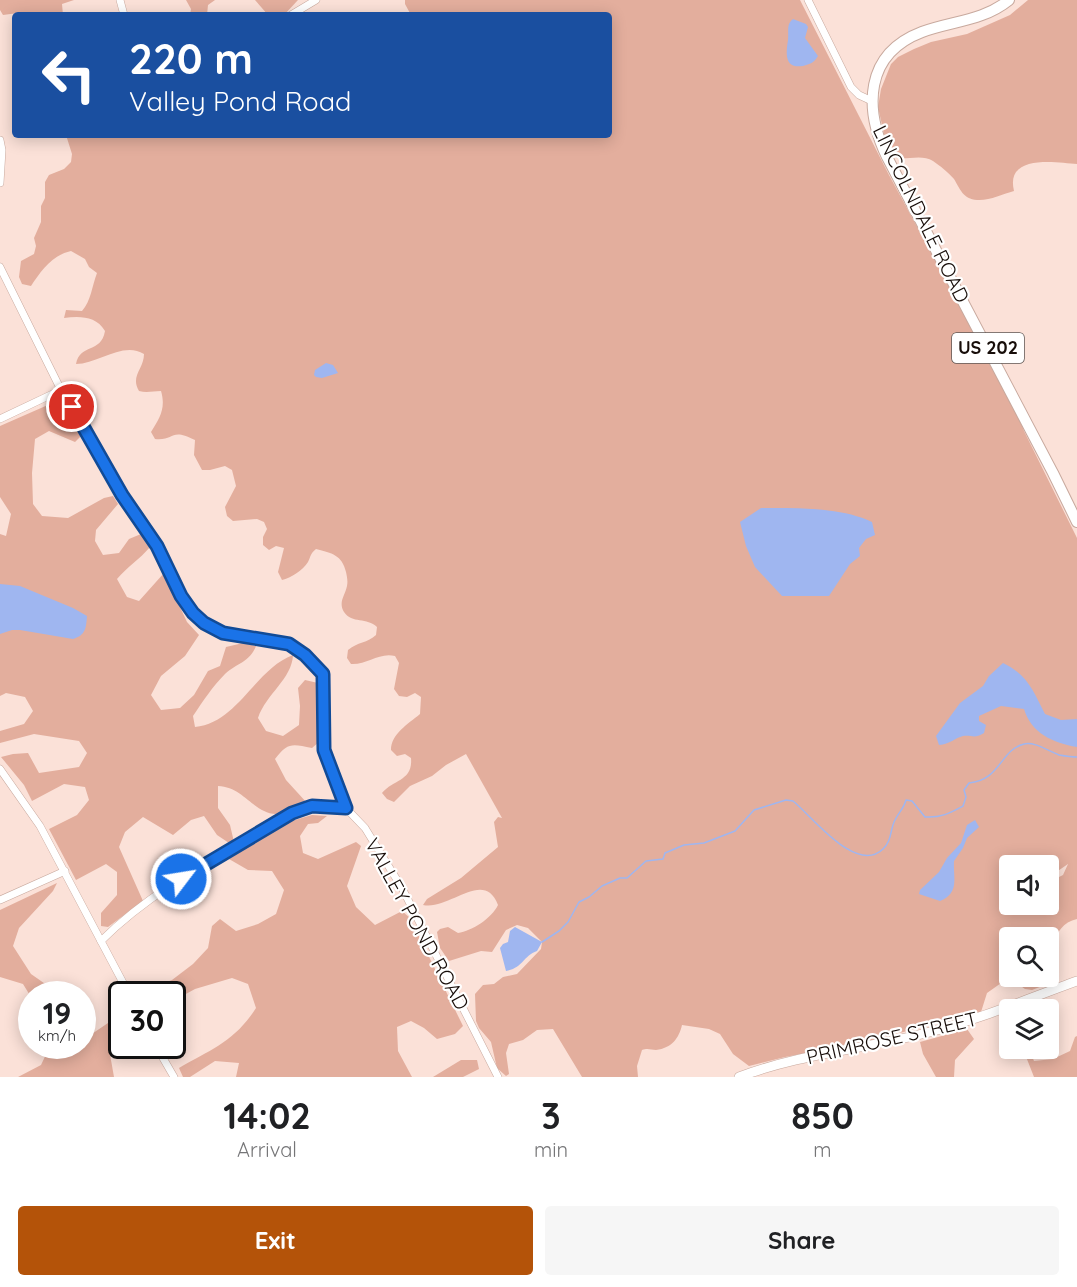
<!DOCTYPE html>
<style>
:root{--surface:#fff;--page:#f6f6f6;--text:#202124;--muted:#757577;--accent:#b45309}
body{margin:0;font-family:Quicksand,sans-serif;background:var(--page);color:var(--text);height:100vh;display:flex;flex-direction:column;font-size:22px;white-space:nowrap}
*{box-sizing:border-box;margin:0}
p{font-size:20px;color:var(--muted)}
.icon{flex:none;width:33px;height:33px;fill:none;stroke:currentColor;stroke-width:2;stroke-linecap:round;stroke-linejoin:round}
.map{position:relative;height:1077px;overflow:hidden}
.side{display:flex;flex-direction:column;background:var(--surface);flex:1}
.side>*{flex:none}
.hud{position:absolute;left:12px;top:12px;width:600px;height:126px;border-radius:6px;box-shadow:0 3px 15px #0003;background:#1a4fa0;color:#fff;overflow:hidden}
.buttons{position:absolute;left:999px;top:855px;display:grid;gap:12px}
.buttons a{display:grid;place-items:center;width:60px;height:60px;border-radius:6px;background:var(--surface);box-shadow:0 3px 15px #0003;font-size:30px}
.speed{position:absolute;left:18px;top:981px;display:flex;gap:12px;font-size:30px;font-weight:700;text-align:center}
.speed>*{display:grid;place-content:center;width:78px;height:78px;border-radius:50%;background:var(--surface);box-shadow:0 3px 15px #0003;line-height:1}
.speed small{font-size:15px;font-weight:400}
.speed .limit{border:3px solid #111;border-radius:9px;background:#fff;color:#111}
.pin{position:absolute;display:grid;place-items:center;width:51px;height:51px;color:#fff;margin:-26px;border:3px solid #fff;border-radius:50%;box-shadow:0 2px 6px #0007}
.me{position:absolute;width:66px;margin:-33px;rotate:59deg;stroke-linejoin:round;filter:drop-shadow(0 0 4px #0008)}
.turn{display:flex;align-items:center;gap:21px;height:126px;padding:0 18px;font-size:27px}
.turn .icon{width:78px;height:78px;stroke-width:2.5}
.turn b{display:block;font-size:42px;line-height:51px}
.eta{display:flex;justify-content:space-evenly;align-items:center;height:102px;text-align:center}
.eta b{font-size:36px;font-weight:800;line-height:42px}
.primary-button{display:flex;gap:12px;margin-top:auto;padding:12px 18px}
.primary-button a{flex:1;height:69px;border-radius:6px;background:var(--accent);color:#fff;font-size:24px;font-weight:800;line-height:69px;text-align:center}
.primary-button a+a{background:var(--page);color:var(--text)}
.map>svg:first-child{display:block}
.green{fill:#e3ae9d;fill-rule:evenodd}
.water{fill:#9fb6f0}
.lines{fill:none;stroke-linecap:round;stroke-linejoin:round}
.stream{stroke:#9fb6f0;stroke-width:1.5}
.minor-casing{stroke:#c8a99e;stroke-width:8}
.secondary-casing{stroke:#c8a99e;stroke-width:10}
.primary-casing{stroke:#c8a99e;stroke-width:12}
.minor{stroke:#fff;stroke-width:7}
.secondary{stroke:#fff;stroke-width:9}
.primary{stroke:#fff;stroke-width:10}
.route-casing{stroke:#114b97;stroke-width:15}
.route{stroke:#1a73e8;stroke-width:10}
.labels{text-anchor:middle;stroke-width:4.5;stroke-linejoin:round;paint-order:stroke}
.shield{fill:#fff;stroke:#5d5653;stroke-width:1.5}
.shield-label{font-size:18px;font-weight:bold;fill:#170d09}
.street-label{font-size:20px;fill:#170d09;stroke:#fff}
</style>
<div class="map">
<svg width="1077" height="1077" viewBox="0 0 1077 1077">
<rect width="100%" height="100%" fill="#fbe1d8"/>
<g class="green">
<polygon points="0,0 74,0 62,4 63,15 28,15 18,13 3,15 0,10"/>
<polygon points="186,0 215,0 208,5 207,15 190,15 191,9"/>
<polygon points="255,0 298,0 285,14 268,15"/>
<path d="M 405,0 L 800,0 L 889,175 L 1018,413 L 1024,431 L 1077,538 L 1077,919 C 1049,925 1051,961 1050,983 L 1032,990 L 1025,989 L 1015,982 L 1004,981 L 987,993 L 981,1012 L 978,1013 L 864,1042 L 785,1057 L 749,1066 L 733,1054 L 720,1034 L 709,1029 L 682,1025 C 679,1038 672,1048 656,1050 C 651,1050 648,1048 642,1050 L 637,1066 L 638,1077 L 582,1077 L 553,1029 L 537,1030 L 523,1040 L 509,1044 L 506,1053 L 509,1074 L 506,1076 L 497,1068 L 491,1042 L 479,1028 L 476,1021 L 475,994 L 483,985 L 494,984 L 503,977 L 517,974 L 541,949 L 542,942 L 528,928 L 517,925 L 506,930 L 492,952 L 481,951 L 449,961 L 440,948 L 437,932 L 440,929 L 448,927 L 458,933 C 472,931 492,918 498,905 C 484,868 449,911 423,905 L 427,899 L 461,878 L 498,847 L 494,822 L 498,817 L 502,818 L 466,754 L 446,765 L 432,776 L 410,786 L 394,802 L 387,799 L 382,793 C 394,779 413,781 411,758 L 405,754 L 397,756 L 391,750 C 391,734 408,724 420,714 L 421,697 L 415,693 L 407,697 L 399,696 L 394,689 L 399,663 L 395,656 C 379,652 367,665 351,664 L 347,658 L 348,650 C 357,642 368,643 376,635 L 377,627 C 367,617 352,624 344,612 C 338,602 345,596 347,586 C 348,581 347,577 346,572 C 342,555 332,553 316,549 C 310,554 311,556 308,562 C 303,570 291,578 282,580 L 278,572 L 284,548 L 276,546 L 269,550 L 263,545 L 263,537 L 267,529 L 264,522 L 257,519 L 233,521 L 227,516 L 225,507 L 236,486 L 232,470 L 225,466 L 210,470 L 202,470 L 194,455 L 195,440 C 170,427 175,441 155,439 L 151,432 C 160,418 166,408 161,391 C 153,391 147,393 139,391 C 130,376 144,369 144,354 C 123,341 98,364 76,364 C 80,343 101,354 105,331 C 96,316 80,316 64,318 L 66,310 L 82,311 C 91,301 92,286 97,273 L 89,267 L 85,259 L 71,251 C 52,255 41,271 31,286 L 22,284 L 19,277 L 21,261 L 34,254 L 36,246 L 34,238 L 41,222 L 41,206 L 45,198 L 45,182 L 49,175 L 64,169 L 71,162 L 72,154 L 66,135 L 145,135 L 151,137 L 156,135 L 609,135 L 609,15 L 411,15 L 405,4 ZM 1068,864 L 1063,875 L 1049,882 L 1048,904 L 1010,904 L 1010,866 L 1048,866 L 1049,877 ZM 1010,938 L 1048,938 L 1048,976 L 1010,976 Z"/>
<path d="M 1028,0 L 1077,0 L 1077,164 C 1055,162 1005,154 1014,191 C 1003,194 989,201 977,200 C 963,199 960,189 954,179 C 949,173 939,165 933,161 C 922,154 907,160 896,158 L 893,149 L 884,134 L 878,107 L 881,89 L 891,64 L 898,57 L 914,49 L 931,42 L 967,34 L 1010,15 Z"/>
<path d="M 57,401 L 69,413 L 82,435 L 75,442 L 49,431 L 35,439 L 32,473 L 33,504 L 42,516 L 68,518 L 104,498 L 113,496 L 118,504 L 96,530 L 95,541 L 103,555 L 119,553 L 129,539 L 141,534 L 150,547 C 140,559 127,567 117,579 L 127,597 L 139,601 L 164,573 L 187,622 L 199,635 L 185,656 L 161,676 L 151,695 L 161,710 L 180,708 L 194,695 L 208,671 L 220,666 L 226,647 L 243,643 L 256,646 C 250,662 237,663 225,674 C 213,686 203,701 193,716 L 195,727 C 238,723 255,669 293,655 C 292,679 266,694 258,718 L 266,731 L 283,736 L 299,725 L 300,706 L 298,688 L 305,680 L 318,683 L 322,693 L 319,742 L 312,748 C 292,744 288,742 275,759 L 286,780 L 307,803 C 296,804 286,814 276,814 C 253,813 244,787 218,786 L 218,808 L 230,825 L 234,842 L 229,843 L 217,835 L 204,816 L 191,820 L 173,835 L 143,817 L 125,832 L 119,847 L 143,901 L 108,927 L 101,926 L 101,913 L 117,895 L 117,872 L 106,864 L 76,880 L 49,829 L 77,815 L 89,800 L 85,787 L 64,784 L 32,801 L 24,785 L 1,757 L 13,754 L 28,753 L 39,773 L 79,767 L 87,753 L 79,741 L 34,734 L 0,743 L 0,731 L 24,724 L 33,711 L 25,697 L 6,693 L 0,696 L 0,534 L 6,536 L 11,514 L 0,497 L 0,426 Z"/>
<path d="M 312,815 L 327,816 L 318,823 L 308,824 L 300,836 L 303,853 L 318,859 L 356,842 L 361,846 L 347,886 L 356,907 L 375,925 L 402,911 L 410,918 L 463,1026 L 455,1034 L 437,1039 L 424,1028 L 411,1021 L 397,1027 L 398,1051 L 412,1077 L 236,1077 L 239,1063 L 215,1061 L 190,1077 L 183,1077 L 179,1068 C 212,1049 235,1041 256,1008 L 248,984 L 232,978 L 195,989 L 173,1001 L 172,994 L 144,994 L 144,990 L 172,980 L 193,964 L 208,948 L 212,926 L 220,919 L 236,931 L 258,924 L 276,914 L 284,890 L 272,871 L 248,870 L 229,859 L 288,822 Z"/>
<polygon points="57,883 53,891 19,928 13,946 31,974 51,988 54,994 32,994 31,997 23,984 0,977 0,910"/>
<polygon points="121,1020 121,1031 108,1043 114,1077 18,1077 41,1065 50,1046 82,1046 83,1040 108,1023"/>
<polygon points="967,1029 974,1039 955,1060 954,1077 936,1077 923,1054 920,1042"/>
<polygon points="1077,1036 1077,1077 1034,1077 1023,1049 1029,1049 1034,1061 1053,1059 1070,1051 1075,1037"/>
<polygon points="461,1060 477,1060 479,1069 463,1077 433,1077"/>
</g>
<g class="water">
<path d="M 793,19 L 806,24 L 808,27 L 805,38 L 818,56 C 814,63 810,64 803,66 C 784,69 786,53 788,40 C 789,31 786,24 793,19 Z"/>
<polygon points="326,363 333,365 338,373 322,378 316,377 314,375 315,370"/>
<path d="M 761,508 C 796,508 841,507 872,522 L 875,535 L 866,539 L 859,548 L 860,556 L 850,564 L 829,596 L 782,596 L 755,567 L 746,546 L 740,522 Z"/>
<path d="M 0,584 L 20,586 L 73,608 L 87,616 C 86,628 86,635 73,639 L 20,630 L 12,630 L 0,634 Z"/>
<path d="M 1003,663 C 1028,675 1033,691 1045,714 L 1061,720 L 1077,719 L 1077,747 C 1053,743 1031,733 1024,709 L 1001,706 L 979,716 L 979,721 L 986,725 L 984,733 C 974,739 973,735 963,736 C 955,738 950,744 939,745 L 936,736 L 960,703 L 983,686 L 989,676 Z"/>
<path d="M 975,820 L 979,827 L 967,838 L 963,848 L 954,861 C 953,878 960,893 940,901 L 919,894 L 920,890 L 939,872 L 947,858 L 961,843 L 967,825 Z"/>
<path d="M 515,927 L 542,942 L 537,951 C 523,956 523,968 506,971 L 500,948 L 503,944 L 508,942 L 510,931 Z"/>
</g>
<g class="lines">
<path class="stream" d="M 542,942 L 559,931 L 568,922 L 579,902 L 589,897 L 602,886 L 620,878 L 627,878 L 646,861 L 663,859 L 665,853 L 684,845 L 704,843 L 735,831 L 754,810 L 786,800 L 793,801 C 812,816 856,875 883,849 C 892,841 890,829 895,820 C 899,812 904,808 906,800 L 912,801 L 925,817 C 941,818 950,813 963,806 L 966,797 L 964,790 L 969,783 C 1001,780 1000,750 1024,744 C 1034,741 1048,751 1059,755 C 1065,756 1071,757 1077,757"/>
<g class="minor-casing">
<g id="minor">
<polyline points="120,0 124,15"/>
<polyline points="808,0 851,87 859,95 872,101"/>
<polyline points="291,15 316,0"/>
<polyline points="0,140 2,150 0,183"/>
<polyline points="0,267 61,390 122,495 157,546 186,606 204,623 223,633 289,644 305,655 323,674 324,750 343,805 365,828 402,888 498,1077"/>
<polyline points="0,419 61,390"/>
<polyline points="0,769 40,826 129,994"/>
<polyline points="0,900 65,871"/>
<path d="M 101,941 C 155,887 227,852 292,813 C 313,805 324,805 346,808"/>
<polyline points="156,1046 174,1077"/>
</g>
</g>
<g class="secondary-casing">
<path id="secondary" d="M 739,1077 C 799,1054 864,1049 926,1033 C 978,1020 1027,999 1077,981"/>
</g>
<g class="primary-casing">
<path id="primary" d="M 1009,0 C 983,21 952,21 922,32 C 864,54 864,109 887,157 L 1053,473 L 1077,522"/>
</g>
<use href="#minor" class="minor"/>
<use href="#secondary" class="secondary"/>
<use href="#primary" class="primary"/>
</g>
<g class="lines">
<g class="route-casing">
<polyline id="route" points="72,407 122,495 157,546 181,596 193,613 204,623 223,633 289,644 305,655 323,674 324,750 346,808 312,806 292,813 181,879"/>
</g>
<use href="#route" class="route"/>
</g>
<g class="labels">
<rect class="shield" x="952" y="333" width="72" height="30" rx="4.5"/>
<g class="shield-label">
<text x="988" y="354">US 202</text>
</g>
<g class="street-label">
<text transform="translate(921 214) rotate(64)" y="7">LINCOLNDALE ROAD</text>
<text transform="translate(417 924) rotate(61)" y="7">VALLEY POND ROAD</text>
<text transform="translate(892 1038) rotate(-13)" y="7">PRIMROSE STREET</text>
</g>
</g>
</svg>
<div class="buttons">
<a><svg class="icon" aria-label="sound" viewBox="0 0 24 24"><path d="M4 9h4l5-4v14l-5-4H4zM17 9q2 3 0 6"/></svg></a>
<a><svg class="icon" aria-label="search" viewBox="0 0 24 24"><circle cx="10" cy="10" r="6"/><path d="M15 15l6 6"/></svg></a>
<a><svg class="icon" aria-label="layers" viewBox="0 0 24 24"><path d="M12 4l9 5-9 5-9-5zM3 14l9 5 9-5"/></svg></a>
</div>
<div class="speed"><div>19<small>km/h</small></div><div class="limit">30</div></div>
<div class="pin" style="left:72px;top:407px;background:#d93025"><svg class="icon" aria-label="arrive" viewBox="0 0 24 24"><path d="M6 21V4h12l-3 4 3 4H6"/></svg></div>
<svg class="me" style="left:181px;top:879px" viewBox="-20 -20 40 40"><circle r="17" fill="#1a73e8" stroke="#fff" stroke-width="3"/><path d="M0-11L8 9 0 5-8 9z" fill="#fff"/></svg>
<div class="hud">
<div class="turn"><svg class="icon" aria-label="left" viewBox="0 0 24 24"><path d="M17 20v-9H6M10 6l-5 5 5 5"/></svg><div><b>220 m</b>Valley Pond Road</div></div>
</div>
</div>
<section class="side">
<div class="eta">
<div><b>14:02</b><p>Arrival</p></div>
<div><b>3</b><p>min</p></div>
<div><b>850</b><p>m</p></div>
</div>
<div class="primary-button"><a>Exit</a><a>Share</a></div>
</section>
